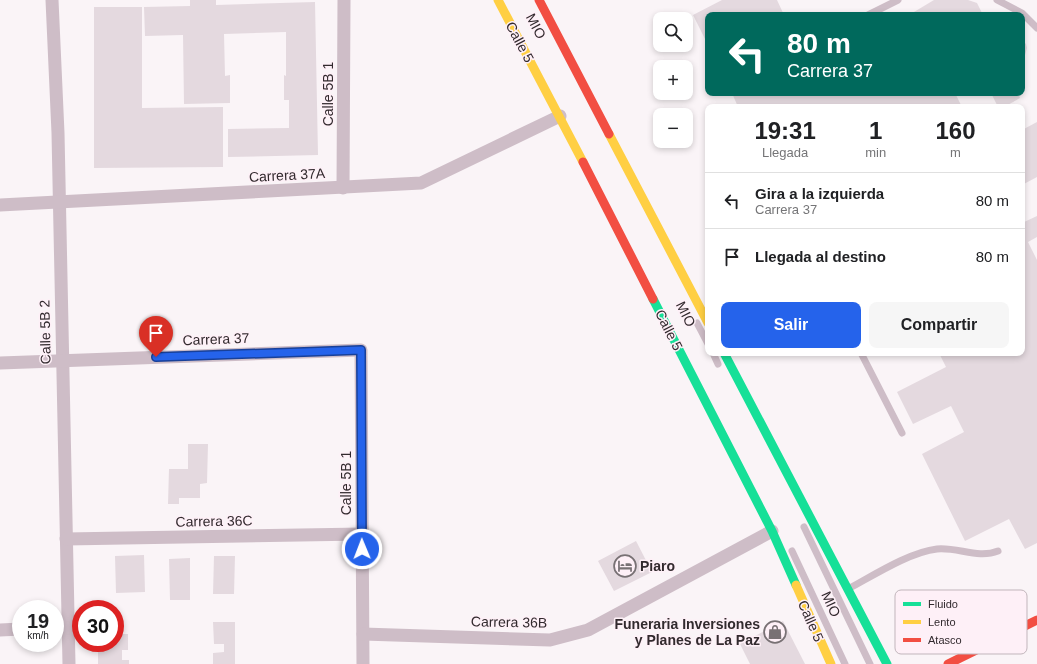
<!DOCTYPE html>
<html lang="es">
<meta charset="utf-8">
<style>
:root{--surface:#fff;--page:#f6f6f6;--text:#202124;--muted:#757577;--line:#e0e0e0;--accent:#2563eb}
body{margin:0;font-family:Arial,sans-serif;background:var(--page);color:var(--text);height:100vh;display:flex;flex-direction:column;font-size:15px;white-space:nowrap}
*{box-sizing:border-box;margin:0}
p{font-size:13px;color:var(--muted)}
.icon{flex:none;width:22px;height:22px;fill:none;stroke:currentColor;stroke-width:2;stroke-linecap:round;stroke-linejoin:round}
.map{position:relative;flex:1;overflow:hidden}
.panel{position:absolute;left:705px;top:104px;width:320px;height:252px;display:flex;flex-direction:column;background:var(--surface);border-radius:8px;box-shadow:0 2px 6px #0003}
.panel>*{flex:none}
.banner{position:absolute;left:705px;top:12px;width:320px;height:84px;border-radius:8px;box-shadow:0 2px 6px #0003;background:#00695c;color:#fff;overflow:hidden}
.fabs{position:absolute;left:653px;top:12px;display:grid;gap:8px}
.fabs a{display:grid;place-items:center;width:40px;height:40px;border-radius:8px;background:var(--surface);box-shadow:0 2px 6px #0003;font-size:20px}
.speed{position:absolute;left:12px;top:600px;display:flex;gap:8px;font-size:20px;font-weight:700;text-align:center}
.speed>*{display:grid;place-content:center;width:52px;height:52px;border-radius:50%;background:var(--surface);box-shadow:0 2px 6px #0003;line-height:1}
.speed small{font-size:10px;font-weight:400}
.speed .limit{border:6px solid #d22;background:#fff;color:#111}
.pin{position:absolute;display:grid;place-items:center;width:34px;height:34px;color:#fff;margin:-41px -17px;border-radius:50% 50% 50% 0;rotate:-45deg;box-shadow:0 0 4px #0007}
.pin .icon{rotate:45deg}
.me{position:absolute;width:44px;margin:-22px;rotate:359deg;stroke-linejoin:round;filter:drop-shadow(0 0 3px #0008)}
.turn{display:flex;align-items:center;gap:14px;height:84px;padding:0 16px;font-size:18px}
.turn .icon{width:52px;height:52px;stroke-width:2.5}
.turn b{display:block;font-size:28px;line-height:34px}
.eta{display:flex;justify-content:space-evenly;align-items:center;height:68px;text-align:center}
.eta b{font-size:24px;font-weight:600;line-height:28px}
.cta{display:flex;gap:8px;margin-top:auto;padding:8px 16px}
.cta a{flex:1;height:46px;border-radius:8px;background:var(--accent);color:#fff;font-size:16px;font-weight:600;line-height:46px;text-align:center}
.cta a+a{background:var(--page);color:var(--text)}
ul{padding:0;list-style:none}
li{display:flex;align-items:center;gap:12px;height:56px;padding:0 16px;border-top:1px solid var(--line)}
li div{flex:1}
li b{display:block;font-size:15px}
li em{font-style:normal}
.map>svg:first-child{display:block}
.building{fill:#e4d9df}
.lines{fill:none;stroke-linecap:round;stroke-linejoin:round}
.lane{stroke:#cebdc7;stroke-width:7}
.street{stroke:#cebdc7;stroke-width:13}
.fast{stroke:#16e098;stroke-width:9}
.slow{stroke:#ffcf43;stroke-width:9}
.jam{stroke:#f24e42;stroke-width:9}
.route-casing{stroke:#184099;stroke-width:10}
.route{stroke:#2563eb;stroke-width:7}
.labels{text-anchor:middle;stroke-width:3;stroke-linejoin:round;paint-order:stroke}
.street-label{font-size:14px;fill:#322a2e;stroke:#fef0f7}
.poi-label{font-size:14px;font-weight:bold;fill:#322a2e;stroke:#fef0f7;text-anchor:start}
.key{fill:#fef0f7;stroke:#c1b5bb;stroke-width:1}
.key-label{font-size:11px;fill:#322a2e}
</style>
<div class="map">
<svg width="1037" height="664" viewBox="0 0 1037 664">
<rect width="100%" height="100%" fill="#faf4f7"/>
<g class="building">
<polygon points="190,0 216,0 216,5 315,2 318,155 228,157 228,129 289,128 289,100 284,100 284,75 286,76 286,32 224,34 225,76 230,75 230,103 184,104 183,35 145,36 144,7 190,6"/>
<polygon points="722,0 777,0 784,15 708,15 708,45 693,15"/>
<polygon points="934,0 968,0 977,3 983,15 909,15"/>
<polygon points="94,7 142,7 142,108 223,107 223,167 94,168"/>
<polygon points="1022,40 1026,44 1027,48 1025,55 1022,58"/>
<polygon points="732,93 955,93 962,107 738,107"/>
<polygon points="991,93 1018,93 1020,98 1004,107 998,107"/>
<polygon points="1037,122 1037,177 1022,185 1022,130"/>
<polygon points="1037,216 1037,237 1028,242 1037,260 1037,543 1025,549 1009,519 965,541 922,454 964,432 951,406 913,424 897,392 946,367 939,353 1022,353 1022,223"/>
<polygon points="188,444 208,444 207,483 200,484 200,498 179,498 179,504 168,504 169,469 188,469"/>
<polygon points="636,541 652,572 614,591 598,561"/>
<polygon points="144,555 145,592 116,593 115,556"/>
<polygon points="214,556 235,556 234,594 213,594"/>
<polygon points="190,558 190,600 170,600 169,559"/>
<polygon points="783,621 805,664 750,664 740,644"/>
<polygon points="213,622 235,622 235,664 213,664 213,653 224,652 224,644 214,644"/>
<polygon points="115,634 128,634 128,650 122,650 122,660 129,660 129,664 98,664 98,643 115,643"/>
</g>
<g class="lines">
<g class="lane">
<polyline points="997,0 1022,13 1037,28"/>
<polyline points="868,15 898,0"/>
<polyline points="697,323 708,344"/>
<polyline points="713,353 718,364"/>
<polyline points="861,353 902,433"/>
<polyline points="804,527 870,664"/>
<polyline points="792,551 845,664"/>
<path d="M 850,588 C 874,575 910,552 937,549 C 958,547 978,559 998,551"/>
</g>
<g class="street">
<polyline points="52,0 58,133 69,664"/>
<polyline points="343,188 344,0"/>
<polyline points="0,205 421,183 560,116"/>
<polyline points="0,363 361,350 363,664"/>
<polyline points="66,539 362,534"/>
<polyline points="55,629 67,628"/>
<polyline points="0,630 21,629"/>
<polyline points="363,634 550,640 588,630 772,531"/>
</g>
<g class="fast">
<polyline points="653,299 772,531 796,585"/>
<polyline points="724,353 887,664"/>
</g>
<g class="slow">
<polyline points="498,0 583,162"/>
<polyline points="609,134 708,323"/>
<polyline points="796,585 831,664"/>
</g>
<g class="jam">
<polyline points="539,0 609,134"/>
<polyline points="583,162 653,299"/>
<polyline points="948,664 1037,620"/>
</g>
</g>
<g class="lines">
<g class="route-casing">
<polyline id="route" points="156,357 361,350 362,549"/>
</g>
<use href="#route" class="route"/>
</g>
<defs>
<g id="hotel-ring" transform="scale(1.15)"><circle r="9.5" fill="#fef0f7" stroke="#787174" stroke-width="1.5"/><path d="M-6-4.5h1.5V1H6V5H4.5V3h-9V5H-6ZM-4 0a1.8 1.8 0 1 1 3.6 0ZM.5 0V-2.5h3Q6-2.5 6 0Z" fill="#787174"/></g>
<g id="shop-ring" transform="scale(1.15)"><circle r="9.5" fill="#fef0f7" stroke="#787174" stroke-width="1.5"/><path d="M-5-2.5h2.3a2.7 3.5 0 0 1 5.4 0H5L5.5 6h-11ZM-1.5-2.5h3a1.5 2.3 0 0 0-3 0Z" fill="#787174"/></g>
</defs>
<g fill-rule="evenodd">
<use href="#hotel-ring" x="625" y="566"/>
<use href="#shop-ring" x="775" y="632"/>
</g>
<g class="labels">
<g class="street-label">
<text transform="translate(536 26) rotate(62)" y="5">MIO</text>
<text transform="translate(520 42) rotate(62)" y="5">Calle 5</text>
<text transform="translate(328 94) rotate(-90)" y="5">Calle 5B 1</text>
<text transform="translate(287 175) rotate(-3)" y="5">Carrera 37A</text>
<text transform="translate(686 314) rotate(63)" y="5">MIO</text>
<text transform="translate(669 330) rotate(63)" y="5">Calle 5</text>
<text transform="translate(45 332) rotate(-91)" y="5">Calle 5B 2</text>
<text transform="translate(216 339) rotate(-2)" y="5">Carrera 37</text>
<text transform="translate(346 483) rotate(-90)" y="5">Calle 5B 1</text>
<text transform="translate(214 521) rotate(-1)" y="5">Carrera 36C</text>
<text transform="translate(831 604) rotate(65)" y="5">MIO</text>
<text transform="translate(811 621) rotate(66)" y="5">Calle 5</text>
<text transform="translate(509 622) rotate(1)" y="5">Carrera 36B</text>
</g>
<g class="poi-label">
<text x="640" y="571">Piaro</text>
<text x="760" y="629" text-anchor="end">Funeraria Inversiones<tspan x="760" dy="16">y Planes de La Paz</tspan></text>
</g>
</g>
<rect x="895" y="590" width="132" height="64" rx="6" class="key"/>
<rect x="903" y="602" width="18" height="4" fill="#16e098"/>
<rect x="903" y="620" width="18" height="4" fill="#ffcf43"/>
<rect x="903" y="638" width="18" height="4" fill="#f24e42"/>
<g class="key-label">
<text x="928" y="608">Fluido</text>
<text x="928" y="626">Lento</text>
<text x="928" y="644">Atasco</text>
</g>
</svg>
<div class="fabs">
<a><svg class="icon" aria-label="search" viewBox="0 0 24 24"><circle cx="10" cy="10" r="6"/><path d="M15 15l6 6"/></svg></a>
<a>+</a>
<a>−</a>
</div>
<div class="speed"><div>19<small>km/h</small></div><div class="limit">30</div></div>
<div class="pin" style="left:156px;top:357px;background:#d93025"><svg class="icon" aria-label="arrive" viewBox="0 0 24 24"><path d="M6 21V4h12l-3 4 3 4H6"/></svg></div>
<svg class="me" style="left:362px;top:549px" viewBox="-20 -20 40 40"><circle r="17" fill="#2563eb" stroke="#fff" stroke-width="3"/><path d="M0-11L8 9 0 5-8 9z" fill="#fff"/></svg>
<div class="banner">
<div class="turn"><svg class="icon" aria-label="left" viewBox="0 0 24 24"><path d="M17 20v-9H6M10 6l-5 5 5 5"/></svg><div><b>80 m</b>Carrera 37</div></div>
</div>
<section class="panel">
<div class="eta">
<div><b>19:31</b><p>Llegada</p></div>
<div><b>1</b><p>min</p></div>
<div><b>160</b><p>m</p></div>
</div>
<ul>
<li><svg class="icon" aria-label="left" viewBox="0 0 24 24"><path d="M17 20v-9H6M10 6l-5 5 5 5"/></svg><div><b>Gira a la izquierda</b><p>Carrera 37</p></div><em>80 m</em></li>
<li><svg class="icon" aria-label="arrive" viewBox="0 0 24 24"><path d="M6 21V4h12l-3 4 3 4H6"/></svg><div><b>Llegada al destino</b></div><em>80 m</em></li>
</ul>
<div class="cta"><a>Salir</a><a>Compartir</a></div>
</section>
</div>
